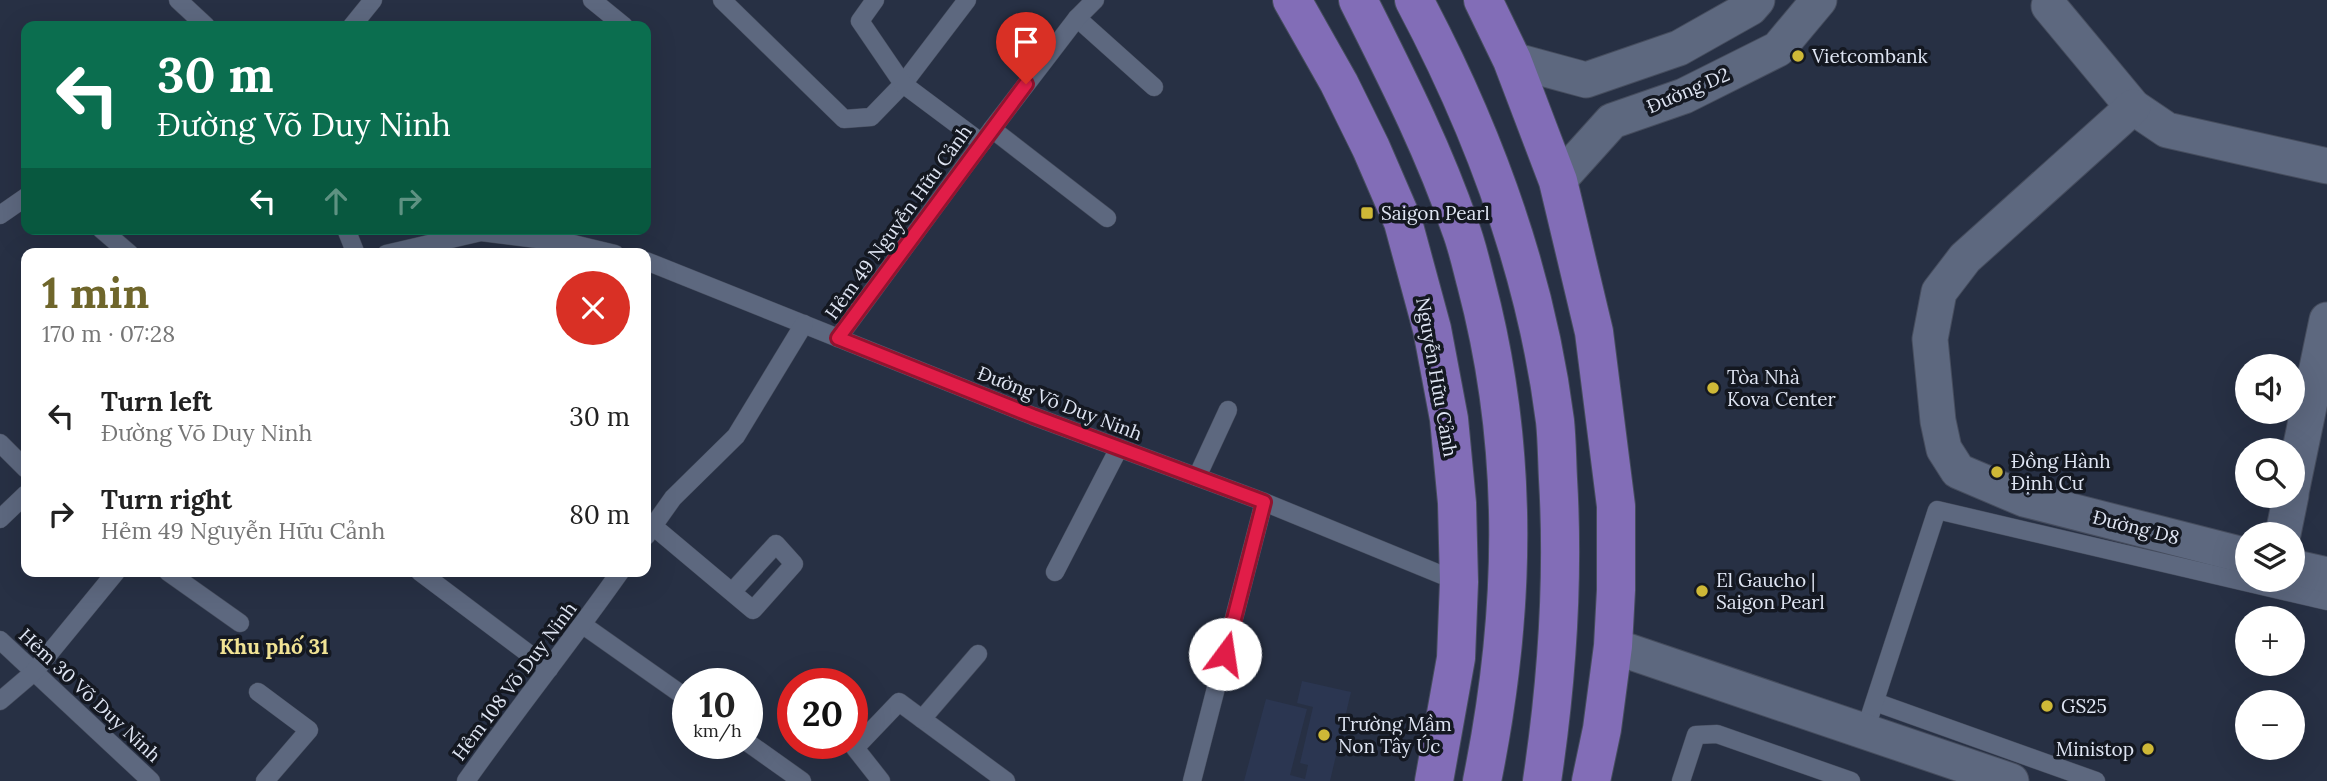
<!DOCTYPE html>
<meta charset="utf-8">
<style>
:root{--surface:#fff;--page:#f6f6f6;--text:#222;--muted:#767676;--accent:#6f662b}
body{margin:0;font-family:Lora,serif;background:var(--page);color:var(--text);height:100vh;display:flex;flex-direction:column;font-size:26px;white-space:nowrap}
*{box-sizing:border-box;margin:0}
p{font-size:23px;color:var(--muted)}
.icon{flex:none;width:38px;height:38px;fill:none;stroke:currentColor;stroke-width:2;stroke-linecap:round;stroke-linejoin:round}
.map{position:relative;flex:1;overflow:hidden}
.panel{position:absolute;left:21px;top:248px;width:630px;height:329px;display:flex;flex-direction:column;background:var(--surface);border-radius:14px;box-shadow:0 7px 28px #0002}
.panel>*{flex:none}
.guide{position:absolute;left:21px;top:21px;width:630px;height:214px;border-radius:14px;box-shadow:0 7px 28px #0002;background:#0b6e4f;color:#fff;overflow:hidden}
.controls{position:absolute;left:2235px;top:354px;display:grid;gap:14px}
.controls a{display:grid;place-items:center;width:70px;height:70px;border-radius:50%;background:var(--surface);box-shadow:0 7px 28px #0002;font-size:35px}
.speed{position:absolute;left:672px;top:668px;display:flex;gap:14px;font-size:35px;font-weight:700;text-align:center}
.speed>*{display:grid;place-content:center;width:91px;height:91px;border-radius:50%;background:var(--surface);box-shadow:0 7px 28px #0002;line-height:1}
.speed small{font-size:18px;font-weight:400}
.speed .limit{border:10px solid #d22;background:#fff;color:#111}
.pin{position:absolute;display:grid;place-items:center;width:60px;height:60px;color:#fff;margin:-72px -30px;border-radius:50% 50% 50% 0;rotate:-45deg;box-shadow:0 0 7px #0007}
.pin .icon{rotate:45deg}
.me{position:absolute;width:77px;margin:-38px;rotate:14deg;stroke-linejoin:round;filter:drop-shadow(0 0 5px #0008)}
.turn{display:flex;align-items:center;gap:24px;height:147px;padding:0 21px;font-size:32px}
.turn .icon{width:91px;height:91px;stroke-width:2.5}
.turn b{display:block;font-size:49px;line-height:60px}
.lanes{display:flex;align-items:center;height:66px;padding:0 21px;background:#0003;justify-content:center;gap:35px;direction:ltr}
.lanes .off{opacity:.35}
.round{display:grid;place-items:center;flex:none;width:74px;height:74px;border-radius:37px;background:var(--page)}
.overview{display:flex;align-items:center;justify-content:space-between;height:119px;padding:0 21px}
h1{font-size:42px;font-weight:800;line-height:52px;color:var(--accent)}
ul{padding:0;list-style:none}
li{display:flex;align-items:center;gap:21px;height:98px;padding:0 21px}
li div{flex:1}
li b{display:block;font-size:26px}
li em{font-style:normal}
.map>svg:first-child{display:block}
.built{fill:#2b3651}
.lines{fill:none;stroke-linecap:round;stroke-linejoin:round}
.service-casing{stroke:#464d5e;stroke-width:19}
.minor-casing{stroke:#464d5e;stroke-width:37}
.primary-casing{stroke:#464d5e;stroke-width:40}
.service{stroke:#5d687f;stroke-width:18}
.minor{stroke:#5d687f;stroke-width:35}
.primary{stroke:#826db7;stroke-width:38}
.route-casing{stroke:#92132f;stroke-width:18}
.route{stroke:#e11d48;stroke-width:12}
.poi-dot{fill:#ceb837;stroke:#141821;stroke-width:2.5}
.labels{text-anchor:middle;stroke-width:7;stroke-linejoin:round;paint-order:stroke}
.poi-label{font-size:19px;fill:#dfe5f3;stroke:#141821;text-anchor:start}
.street-label{font-size:19px;fill:#dfe5f3;stroke:#141821}
.neighbourhood-label{font-size:21px;font-weight:bold;fill:#f1e394;stroke:#141821}
</style>
<div class="map">
<svg width="2327" height="781" viewBox="0 0 2327 781">
<rect width="100%" height="100%" fill="#273044"/>
<polygon class="built" points="1302,681 1351,692 1330,781 1244,781 1266,699 1307,709 1290,775 1305,779 1308,765 1300,763 1313,707 1297,703"/>
<g class="lines">
<g class="service-casing">
<g id="service">
<polyline points="178,0 206,26"/>
<polyline points="592,0 624,26"/>
<polyline points="722,0 844,119 871,117 903,84 967,0"/>
<polyline points="875,0 860,21 903,84 982,143"/>
<polyline points="1077,18 1154,87"/>
<polyline points="352,26 373,0"/>
<polyline points="992,129 1107,218"/>
<polyline points="0,215 26,197"/>
<polyline points="101,229 130,254"/>
<polyline points="346,229 356,254"/>
<polyline points="386,254 481,232 569,243 615,254"/>
<polyline points="646,261 1033,416 1264,502 1459,582"/>
<polyline points="838,338 992,129 1077,18 1095,0"/>
<polyline points="0,443 26,469"/>
<polyline points="1197,477 1228,410"/>
<polyline points="0,519 26,494"/>
<polyline points="653,526 753,610 794,564 776,544 732,592"/>
<polyline points="646,536 673,498 736,436 804,324"/>
<polyline points="168,572 240,623"/>
<polyline points="420,572 549,669"/>
<polyline points="1055,572 1119,448"/>
<polyline points="583,625 688,699"/>
<polyline points="0,640 151,781"/>
<polyline points="258,692 309,730 265,781"/>
<polyline points="0,701 34,672 116,572"/>
<polyline points="1875,702 2096,781"/>
<polyline points="922,719 1006,781"/>
<polyline points="1865,731 1937,510 2327,601"/>
<polyline points="747,742 802,781"/>
<path d="M 466,781 C 516,710 570,643 620,572"/>
<polyline points="881,781 855,748 899,702 922,719 978,654"/>
<polyline points="1192,781 1264,502"/>
<polyline points="1681,781 1696,735 1717,734 1851,781"/>
</g>
</g>
<g class="minor-casing">
<g id="minor">
<polyline points="2049,6 2133,107 2167,130 2327,166"/>
<polyline points="1512,60 1586,80 1679,48 1750,8 1757,0"/>
<polyline points="2133,107 1965,258 1939,292 1930,339 1938,421 1944,449 1958,471 2024,499 2247,556"/>
<polyline points="1558,181 1612,121 1684,96 1778,49 1819,0"/>
<polyline points="2292,488 2327,320"/>
<polyline points="2283,534 2291,495"/>
<polyline points="2292,567 2327,575"/>
<polyline points="1613,646 2011,781"/>
</g>
</g>
<g class="primary-casing">
<g id="primary">
<polyline points="1292,0 1339,83 1371,148 1403,222 1432,329 1449,419 1457,503 1459,582 1456,658 1434,781"/>
<path d="M 1358,0 C 1395,74 1433,148 1460,227 C 1467,245 1471,264 1476,283 C 1520,449 1516,614 1482,781"/>
<path d="M 1414,0 C 1484,132 1536,272 1555,421 C 1557,440 1557,460 1558,479 C 1564,581 1557,681 1542,781"/>
<polyline points="1483,0 1512,60 1558,181 1594,332 1616,506 1616,590 1613,646 1602,729 1591,781"/>
</g>
</g>
<use href="#service" class="service"/>
<use href="#minor" class="minor"/>
<use href="#primary" class="primary"/>
</g>
<g class="lines">
<g class="route-casing">
<polyline id="route" points="1026,84 838,338 1033,416 1264,502 1225,654"/>
</g>
<use href="#route" class="route"/>
</g>
<g class="poi-dot">
<circle cx="1798" cy="56" r="7"/>
<rect x="1360" y="206" width="14" height="14" rx="3.5"/>
<circle cx="1713" cy="388" r="7"/>
<circle cx="1997" cy="472" r="7"/>
<circle cx="1702" cy="591" r="7"/>
<circle cx="2047" cy="706" r="7"/>
<circle cx="1324" cy="735" r="7"/>
<circle cx="2148" cy="749" r="7"/>
</g>
<g class="labels">
<g class="poi-label">
<text x="1812" y="63">Vietcombank</text>
<text x="1381" y="220">Saigon Pearl</text>
<text x="1727" y="384">Tòa Nhà<tspan x="1727" dy="22">Kova Center</tspan></text>
<text x="2011" y="468">Đồng Hành<tspan x="2011" dy="22">Định Cư</tspan></text>
<text x="1716" y="587">El Gaucho |<tspan x="1716" dy="22">Saigon Pearl</tspan></text>
<text x="2061" y="713">GS25</text>
<text x="1338" y="731">Trường Mầm<tspan x="1338" dy="22">Non Tây Úc</tspan></text>
<text x="2134" y="756" text-anchor="end">Ministop</text>
</g>
<g class="street-label">
<text transform="translate(1688 90) rotate(-23)" y="7">Đường D2</text>
<text transform="translate(898 222) rotate(-54)" y="7">Hẻm 49 Nguyễn Hữu Cảnh</text>
<text transform="translate(1437 377) rotate(80)" y="7">Nguyễn Hữu Cảnh</text>
<text transform="translate(1060 403) rotate(21)" y="7">Đường Võ Duy Ninh</text>
<text transform="translate(2136 527) rotate(14)" y="7">Đường D8</text>
<text transform="translate(514 681) rotate(-53)" y="7">Hẻm 108 Võ Duy Ninh</text>
<text transform="translate(90 695) rotate(43)" y="7">Hẻm 30 Võ Duy Ninh</text>
</g>
<g class="neighbourhood-label">
<text x="274" y="654">Khu phố 31</text>
</g>
</g>
</svg>
<div class="controls">
<a><svg class="icon" aria-label="sound" viewBox="0 0 24 24"><path d="M4 9h4l5-4v14l-5-4H4zM17 9q2 3 0 6"/></svg></a>
<a><svg class="icon" aria-label="search" viewBox="0 0 24 24"><circle cx="10" cy="10" r="6"/><path d="M15 15l6 6"/></svg></a>
<a><svg class="icon" aria-label="layers" viewBox="0 0 24 24"><path d="M12 4l9 5-9 5-9-5zM3 14l9 5 9-5"/></svg></a>
<a>+</a>
<a>−</a>
</div>
<div class="speed"><div>10<small>km/h</small></div><div class="limit">20</div></div>
<div class="pin" style="left:1026px;top:84px;background:#d93025"><svg class="icon" aria-label="arrive" viewBox="0 0 24 24"><path d="M6 21V4h12l-3 4 3 4H6"/></svg></div>
<svg class="me" style="left:1225px;top:654px" viewBox="-20 -20 40 40"><circle r="19" fill="#fff"/><path d="M0-13L10 11 0 6-10 11z" fill="#e11d48"/></svg>
<div class="guide">
<div class="turn"><svg class="icon" aria-label="left" viewBox="0 0 24 24"><path d="M17 20v-9H6M10 6l-5 5 5 5"/></svg><div><b>30 m</b>Đường Võ Duy Ninh</div></div>
<div class="lanes"><svg class="icon" aria-label="left" viewBox="0 0 24 24"><path d="M17 20v-9H6M10 6l-5 5 5 5"/></svg><svg class="icon off" aria-label="ahead" viewBox="0 0 24 24"><path d="M12 20V5M6 11l6-6 6 6"/></svg><svg class="icon off" aria-label="right" viewBox="0 0 24 24"><path d="M7 20v-9h11M14 6l5 5-5 5"/></svg></div>
</div>
<section class="panel">
<div class="overview"><div><h1>1 min</h1><p>170 m · 07:28</p></div><a class="round" style="background:#d93025;color:#fff"><svg class="icon" aria-label="close" viewBox="0 0 24 24"><path d="M6 6l12 12M18 6L6 18"/></svg></a></div>
<ul>
<li><svg class="icon" aria-label="left" viewBox="0 0 24 24"><path d="M17 20v-9H6M10 6l-5 5 5 5"/></svg><div><b>Turn left</b><p>Đường Võ Duy Ninh</p></div><em>30 m</em></li>
<li><svg class="icon" aria-label="right" viewBox="0 0 24 24"><path d="M7 20v-9h11M14 6l5 5-5 5"/></svg><div><b>Turn right</b><p>Hẻm 49 Nguyễn Hữu Cảnh</p></div><em>80 m</em></li>
</ul>
</section>
</div>
